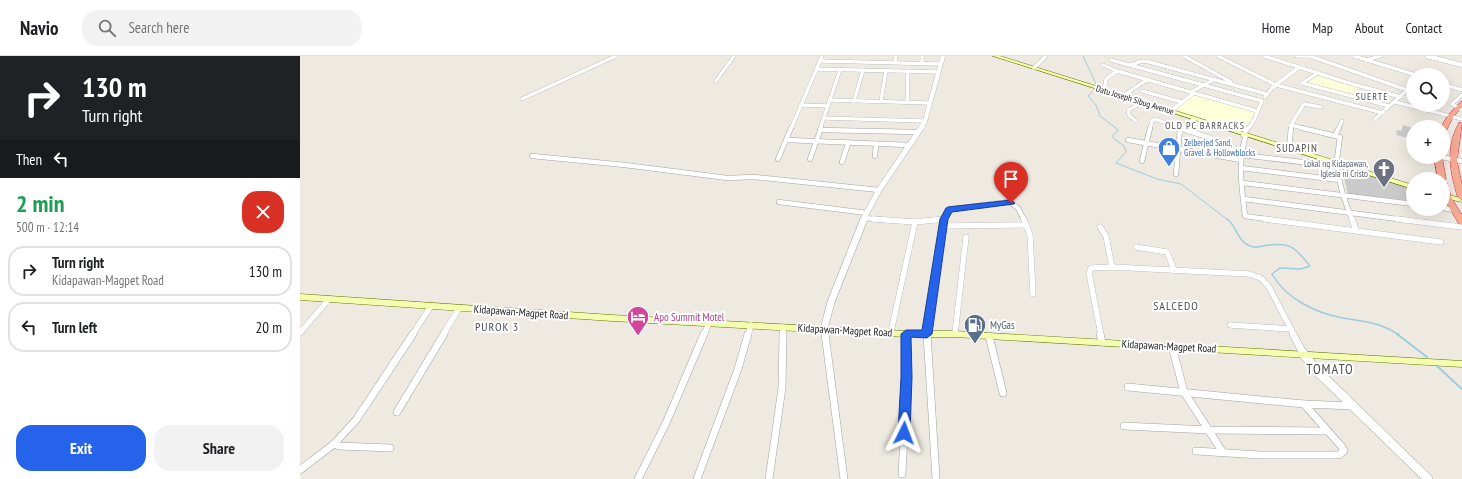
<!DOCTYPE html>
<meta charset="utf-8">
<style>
:root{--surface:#fff;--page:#f2f2f2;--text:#202124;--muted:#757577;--line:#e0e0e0;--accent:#2563eb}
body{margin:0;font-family:"PT Sans Narrow",sans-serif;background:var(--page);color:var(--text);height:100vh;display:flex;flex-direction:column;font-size:15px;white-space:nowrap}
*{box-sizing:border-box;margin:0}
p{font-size:13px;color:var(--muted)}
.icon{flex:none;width:22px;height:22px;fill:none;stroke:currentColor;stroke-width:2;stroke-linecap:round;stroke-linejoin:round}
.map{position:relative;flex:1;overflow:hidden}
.drawer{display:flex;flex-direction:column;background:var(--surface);width:300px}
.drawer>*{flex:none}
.hud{background:#202124;color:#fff;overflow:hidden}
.controls{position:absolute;left:1106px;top:12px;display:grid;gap:8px}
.controls a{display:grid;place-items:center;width:44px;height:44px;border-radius:50%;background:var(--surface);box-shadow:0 4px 16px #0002;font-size:20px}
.pin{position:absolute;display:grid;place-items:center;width:34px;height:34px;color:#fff;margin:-41px -17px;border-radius:50% 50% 50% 0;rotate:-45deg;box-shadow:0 0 4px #0007}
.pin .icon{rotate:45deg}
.me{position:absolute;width:44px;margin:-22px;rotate:3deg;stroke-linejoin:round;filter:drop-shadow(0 0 3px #0008)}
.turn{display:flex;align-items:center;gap:14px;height:84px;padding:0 16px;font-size:18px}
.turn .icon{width:52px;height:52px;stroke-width:2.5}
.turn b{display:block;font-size:28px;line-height:34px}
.then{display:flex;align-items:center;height:38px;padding:0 16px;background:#0003;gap:8px;font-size:15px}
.round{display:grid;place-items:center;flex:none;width:42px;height:42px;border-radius:16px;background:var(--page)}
.summary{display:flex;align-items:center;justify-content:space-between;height:68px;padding:0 16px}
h1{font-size:24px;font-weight:700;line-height:30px;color:#1e9e55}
.cta{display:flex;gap:8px;margin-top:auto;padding:8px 16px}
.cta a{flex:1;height:46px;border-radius:16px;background:var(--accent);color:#fff;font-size:16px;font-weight:700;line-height:46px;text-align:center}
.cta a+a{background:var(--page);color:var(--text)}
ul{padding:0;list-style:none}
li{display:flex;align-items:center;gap:12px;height:50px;margin:0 8px 6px;padding:0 8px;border:2px solid var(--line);border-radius:16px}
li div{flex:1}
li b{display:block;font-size:15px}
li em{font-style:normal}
header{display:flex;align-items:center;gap:24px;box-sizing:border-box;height:56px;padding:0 20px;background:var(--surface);border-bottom:1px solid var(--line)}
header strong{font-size:19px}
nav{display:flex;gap:22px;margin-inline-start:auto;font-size:14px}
.search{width:280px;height:36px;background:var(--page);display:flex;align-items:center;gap:10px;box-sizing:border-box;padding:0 14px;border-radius:16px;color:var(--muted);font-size:15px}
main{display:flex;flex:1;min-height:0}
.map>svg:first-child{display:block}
.education{fill:#fdffd9}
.religious{fill:#cacaca}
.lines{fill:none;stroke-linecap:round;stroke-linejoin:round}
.stream-far2{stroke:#9eccde;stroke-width:1}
.stream-far1{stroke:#9eccde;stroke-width:1.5}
.stream{stroke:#9eccde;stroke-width:2}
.minor-far3-casing{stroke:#a3a3a3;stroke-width:4}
.minor-far2-casing{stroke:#a3a3a3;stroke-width:5.5}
.minor-far1-casing{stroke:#a3a3a3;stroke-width:6}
.minor-casing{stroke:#a3a3a3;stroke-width:8}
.tertiary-far3-casing{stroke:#a3a3a3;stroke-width:5}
.tertiary-far2-casing{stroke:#a3a3a3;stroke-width:6}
.tertiary-far1-casing{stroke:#a3a3a3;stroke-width:8}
.tertiary-casing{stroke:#a3a3a3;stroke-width:10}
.secondary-casing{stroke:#627600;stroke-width:1}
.trunk-casing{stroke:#df1b52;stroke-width:1}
.minor-far3{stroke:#fff;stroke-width:3.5}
.minor-far2{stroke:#fff;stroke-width:4.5}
.minor-far1{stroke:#fff;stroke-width:5.5}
.minor{stroke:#fff;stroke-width:7}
.tertiary-far3{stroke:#fff;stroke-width:4.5}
.tertiary-far2{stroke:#fff;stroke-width:5.5}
.tertiary-far1{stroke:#fff;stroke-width:7}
.tertiary{stroke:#fff;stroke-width:9}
.secondary{fill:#f4fcb0;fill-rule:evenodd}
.trunk{fill:#f4ad93;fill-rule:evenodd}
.route{fill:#2563eb;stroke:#184099}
.labels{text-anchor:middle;stroke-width:4;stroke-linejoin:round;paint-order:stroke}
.far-street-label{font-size:9px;fill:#1c1c1c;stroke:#fff}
.far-shop-label{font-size:9px;fill:#366cbe;stroke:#fff;text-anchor:start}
.far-worship-label{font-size:9px;fill:#5b616d;stroke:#fff;text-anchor:end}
.far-neighbourhood-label{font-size:10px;letter-spacing:1px;fill:#4f4f4f;stroke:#fff}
.far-quarter-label{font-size:11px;letter-spacing:1px;fill:#4f4f4f;stroke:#fff}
.street-label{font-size:11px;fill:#1c1c1c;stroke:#fff}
.hotel-label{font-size:11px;fill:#b23c85;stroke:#fff;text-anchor:start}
.service-label{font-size:11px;fill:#4e5e75;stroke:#fff;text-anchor:start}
.neighbourhood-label{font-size:12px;letter-spacing:1px;fill:#4f4f4f;stroke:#fff}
.near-neighbourhood-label{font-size:14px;letter-spacing:1px;fill:#4f4f4f;stroke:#fff}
</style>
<header>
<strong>Navio</strong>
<div class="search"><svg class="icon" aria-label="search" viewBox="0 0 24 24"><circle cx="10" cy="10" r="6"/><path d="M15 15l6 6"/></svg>Search here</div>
<nav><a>Home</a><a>Map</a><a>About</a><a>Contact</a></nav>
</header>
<main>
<section class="drawer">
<div class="hud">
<div class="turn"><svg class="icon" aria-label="right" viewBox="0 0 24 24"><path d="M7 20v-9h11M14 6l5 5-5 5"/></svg><div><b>130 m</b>Turn right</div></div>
<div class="then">Then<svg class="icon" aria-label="left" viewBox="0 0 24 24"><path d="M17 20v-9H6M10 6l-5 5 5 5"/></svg></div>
</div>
<div class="summary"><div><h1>2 min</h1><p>500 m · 12:14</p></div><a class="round" style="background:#d93025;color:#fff"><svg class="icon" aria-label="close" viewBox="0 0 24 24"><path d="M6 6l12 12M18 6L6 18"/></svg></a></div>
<ul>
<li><svg class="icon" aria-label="right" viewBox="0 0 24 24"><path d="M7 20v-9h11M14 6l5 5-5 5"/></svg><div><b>Turn right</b><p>Kidapawan-Magpet Road</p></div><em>130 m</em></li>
<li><svg class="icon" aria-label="left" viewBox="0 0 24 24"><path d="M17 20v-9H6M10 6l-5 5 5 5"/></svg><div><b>Turn left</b></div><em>20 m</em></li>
</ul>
<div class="cta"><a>Exit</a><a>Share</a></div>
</section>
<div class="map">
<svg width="1162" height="423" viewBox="0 0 1162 423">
<rect width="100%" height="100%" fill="#eeeae1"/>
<g class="education">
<polygon points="1019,18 1060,31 1050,39 1005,28"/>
<polygon points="893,38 956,56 943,76 874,55"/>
</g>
<g class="religious">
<polygon points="1103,69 1113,72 1113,83 1096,79 1097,74 1101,75"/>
<polygon points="1041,110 1113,134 1113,145 1048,138"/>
</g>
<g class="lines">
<g class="stream-far2">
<polyline points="783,0 797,30"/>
<polyline points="795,33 788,40 796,49 800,60 817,73 818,75 813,79 813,82 824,90 826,96 816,107 857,123 881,128 928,164"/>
</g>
<path class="stream-far1" d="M 927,163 C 938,171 937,188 954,191 C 958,192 965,189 969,189 C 992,186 996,193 1010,210 L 1001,213 L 980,212 L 972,218 C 986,243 1016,257 1043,262 C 1066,266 1079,266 1099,279"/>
<g class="stream">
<polyline points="1097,278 1127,301"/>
<polyline points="1137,310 1162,333"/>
</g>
<g class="minor-far3-casing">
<g id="minor-far3">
<polyline points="622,0 622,8"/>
<polyline points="884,0 931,26"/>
<polyline points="918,0 976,29 1083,57"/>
<polyline points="964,0 1052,28 1101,41"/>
<polyline points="996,0 1011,0"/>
<polyline points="1010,0 1107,34 1075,63"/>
<polyline points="1054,0 1116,19"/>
<polyline points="811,4 962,45 954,64 948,73"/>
<polyline points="1066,4 1080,0"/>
<polyline points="520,5 640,8"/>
<polyline points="595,6 596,0"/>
<polyline points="803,9 817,15 957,55"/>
<polyline points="831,9 842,5 849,6 967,38"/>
<polyline points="734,12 746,0"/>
<polyline points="517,13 638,16"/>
<polyline points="1018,17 1002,27 1089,50"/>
<polyline points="416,25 434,0"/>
<polyline points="1143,28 1162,34"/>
<polyline points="804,34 806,23 817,15"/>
<polyline points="842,35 882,46"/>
<polyline points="891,36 913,24"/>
<polyline points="1162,39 1152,48 1162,54"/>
<polyline points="823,40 848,23"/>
<polyline points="965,41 972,32 999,11"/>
<polyline points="222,43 316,0"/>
<polyline points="529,44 629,47"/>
<polyline points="554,45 563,14"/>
<polyline points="581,45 586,14"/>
<polyline points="607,46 608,15"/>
<polyline points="1095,46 1162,63"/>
<polyline points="501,49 528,50"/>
<polyline points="871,55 894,37"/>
<polyline points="524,62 625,65"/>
<polyline points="836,65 829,59 828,54 844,46"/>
<polyline points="991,69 1006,73"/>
<polyline points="491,73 522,0"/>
<polyline points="520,73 540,14"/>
<polyline points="850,73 852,65 855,63 883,73"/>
<polyline points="879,73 894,63"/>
<polyline points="991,73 991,69 1004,48 1021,51"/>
<polyline points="1038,73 1042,65"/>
</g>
</g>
<g class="minor-far2-casing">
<g id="minor-far2">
<polyline points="880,72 910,82 909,99"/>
<polyline points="1002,72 1040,81 1036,110 1043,139 1052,164"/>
<polyline points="520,74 618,76"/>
<polyline points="943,79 948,72"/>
<path d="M 946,79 C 937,106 942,133 945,160 L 973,164"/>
<polyline points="1035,79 1039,72"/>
<polyline points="487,84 609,89"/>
<polyline points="828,84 941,104"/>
<polyline points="989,92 991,72"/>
<polyline points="941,99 1036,110"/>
<polyline points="232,100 325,109 427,122 454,121 579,134"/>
<polyline points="575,100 576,88"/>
<polyline points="1141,101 1162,105"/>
<polyline points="478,103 491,72"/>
<polyline points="510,103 521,72"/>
<polyline points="842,105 850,72"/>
<polyline points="542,106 548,88"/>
<polyline points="941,112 1039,124"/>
<polyline points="876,118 880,72"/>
<polyline points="943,127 1113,148"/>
<polyline points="944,143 1105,164"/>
<polyline points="479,146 567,157"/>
<polyline points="1143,152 1155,154"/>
<polyline points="564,162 586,164"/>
<polyline points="637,164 644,163"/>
<polyline points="644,164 650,153 709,146 718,152 724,164"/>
</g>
</g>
<g class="minor-far1-casing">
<g id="minor-far1">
<polyline points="573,163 615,166 644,163"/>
<polyline points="965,163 1141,186"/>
<polyline points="1052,163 1056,174"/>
<polyline points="1097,163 1162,171"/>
<polyline points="726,169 730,179 733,238"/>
<polyline points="644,170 726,169 724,163"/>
<polyline points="800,171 806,180 812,211"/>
<polyline points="836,191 867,196 874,214"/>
<polyline points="930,269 991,273"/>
<polyline points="524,273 525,279"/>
<polyline points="591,276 615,166"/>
<polyline points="0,277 29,243"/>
<polyline points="655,278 666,181"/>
<polyline points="112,279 131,250"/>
<polyline points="143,279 159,252"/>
<polyline points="404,279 409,267"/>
<polyline points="448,279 451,269"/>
<polyline points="483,279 483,271"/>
<polyline points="627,279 644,163"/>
<polyline points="801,279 789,217 791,212 812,211 949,218 961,222 969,231 994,279"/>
</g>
</g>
<g class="minor-casing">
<g id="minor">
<polyline points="525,278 544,423"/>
<polyline points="627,278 636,422"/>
<polyline points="800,278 802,286"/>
<polyline points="993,278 1003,297"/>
<polyline points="689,280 703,337"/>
<polyline points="872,290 884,336 922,395"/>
<polyline points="828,331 1004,348 1053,350"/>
<polyline points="97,356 144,278"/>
<polyline points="824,370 909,374 1027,375"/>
<polyline points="34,388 39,390 90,392"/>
<polyline points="896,395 960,399 1039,399 1044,395 1042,391 1004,348"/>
<polyline points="0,414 34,388 56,364 113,278"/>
<polyline points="602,418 607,321 606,278"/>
<polyline points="338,423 366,367 404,278"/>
<polyline points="397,423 438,313 448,278"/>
<polyline points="469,423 482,332 483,278"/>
</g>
</g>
<g class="tertiary-far3-casing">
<g id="tertiary-far3">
<polyline points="1127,0 1162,9"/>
<polyline points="620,73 625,65 643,0"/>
</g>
</g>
<g class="tertiary-far2-casing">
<polyline id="tertiary-far2" points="563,164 579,134 621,72"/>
</g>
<g class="tertiary-far1-casing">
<polyline id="tertiary-far1" points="524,273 531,246 564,163"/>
</g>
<g class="tertiary-casing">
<polyline id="tertiary" points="1003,297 1016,314 1128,423"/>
</g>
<g class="secondary-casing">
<g id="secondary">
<polygon points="693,0 700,0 1113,129 1113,133"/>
<polygon points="1143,138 1162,142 1162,146 1143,142"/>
<polygon points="0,238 312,259 606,275 655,275 1162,305 1162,311 655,281 606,281 312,265 0,244"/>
</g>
</g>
<g class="trunk-casing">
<g id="trunk">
<polygon points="1162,45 1162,51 1153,61 1146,75 1143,75 1143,71 1141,71 1148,59"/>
<path d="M 1159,67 L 1162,67 L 1157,105 L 1162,129 L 1162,145 L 1158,142 C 1150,116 1145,92 1159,67 Z"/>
<polygon points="1134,101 1142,101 1146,123 1144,125 1147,127 1151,141 1162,159 1162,169 1159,168 1143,141 1143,123 1138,123"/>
</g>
</g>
<use href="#minor-far3" class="minor-far3"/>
<use href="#minor-far2" class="minor-far2"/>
<use href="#minor-far1" class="minor-far1"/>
<use href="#minor" class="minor"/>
<use href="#tertiary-far3" class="tertiary-far3"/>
<use href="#tertiary-far2" class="tertiary-far2"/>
<use href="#tertiary-far1" class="tertiary-far1"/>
<use href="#tertiary" class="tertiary"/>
<use href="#secondary" class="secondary"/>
<use href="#trunk" class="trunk"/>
</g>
<polygon class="route" points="711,144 715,147 714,148 652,156 648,163 632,278 627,282 611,281 612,321 610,377 609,380 604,382 600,380 598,377 601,321 601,278 606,274 622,274 640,163 646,152 648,151"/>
<defs>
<g id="shop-pin" transform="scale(1.15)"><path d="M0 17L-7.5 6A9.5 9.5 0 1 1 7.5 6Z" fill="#3f7fe0" stroke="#fff"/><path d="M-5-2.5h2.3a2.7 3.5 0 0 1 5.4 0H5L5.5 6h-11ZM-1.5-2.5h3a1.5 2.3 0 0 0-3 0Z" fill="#fff"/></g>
<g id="church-pin" transform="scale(1.15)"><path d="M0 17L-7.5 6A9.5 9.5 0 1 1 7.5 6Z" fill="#6b7280" stroke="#fff"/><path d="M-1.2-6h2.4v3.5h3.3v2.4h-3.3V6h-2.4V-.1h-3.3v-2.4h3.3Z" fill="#fff"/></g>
<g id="hotel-pin" transform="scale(1.15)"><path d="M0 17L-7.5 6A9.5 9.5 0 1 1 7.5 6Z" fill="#d1479c" stroke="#fff"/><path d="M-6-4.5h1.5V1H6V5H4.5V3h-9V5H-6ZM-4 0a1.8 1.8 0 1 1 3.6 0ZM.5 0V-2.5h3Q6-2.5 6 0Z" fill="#fff"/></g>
<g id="fuel-pin" transform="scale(1.15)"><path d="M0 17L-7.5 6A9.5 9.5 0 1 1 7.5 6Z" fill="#5c6f8a" stroke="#fff"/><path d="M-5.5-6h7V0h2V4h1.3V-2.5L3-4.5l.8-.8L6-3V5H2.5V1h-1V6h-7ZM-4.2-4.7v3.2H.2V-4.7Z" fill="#fff"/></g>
</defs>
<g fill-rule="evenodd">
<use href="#shop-pin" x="869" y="92"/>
<use href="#church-pin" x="1084" y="113"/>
<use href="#hotel-pin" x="338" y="261"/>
<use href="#fuel-pin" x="675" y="269"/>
</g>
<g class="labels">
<g class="far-street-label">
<text transform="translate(835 44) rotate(17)" y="3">Datu Joseph Sibug Avenue</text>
</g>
<g class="far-shop-label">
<text x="884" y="90">Zelberjed Sand,<tspan x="884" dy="10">Gravel &amp; Hollowblocks</tspan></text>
</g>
<g class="far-worship-label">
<text x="1068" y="111">Lokal ng Kidapawan,<tspan x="1068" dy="10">Iglesia ni Cristo</tspan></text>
</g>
<g class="far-neighbourhood-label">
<text x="1072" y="44">SUERTE</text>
<text x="905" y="73">OLD PC BARRACKS</text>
</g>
<g class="far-quarter-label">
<text x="997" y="96">SUDAPIN</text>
</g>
<g class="street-label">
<text transform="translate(221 256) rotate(4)" y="4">Kidapawan-Magpet Road</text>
<text transform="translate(545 274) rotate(3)" y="4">Kidapawan-Magpet Road</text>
<text transform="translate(869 290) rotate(3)" y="4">Kidapawan-Magpet Road</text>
</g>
<g class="hotel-label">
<text x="354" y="265">Apo Summit Motel</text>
</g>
<g class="service-label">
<text x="690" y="273">MyGas</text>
</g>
<g class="neighbourhood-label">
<text x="876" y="254">SALCEDO</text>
<text x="197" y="275">PUROK 3</text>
</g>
<g class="near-neighbourhood-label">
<text x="1030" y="318">TOMATO</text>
</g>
</g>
</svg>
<div class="controls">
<a><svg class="icon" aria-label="search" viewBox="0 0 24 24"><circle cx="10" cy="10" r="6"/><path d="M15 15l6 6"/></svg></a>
<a>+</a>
<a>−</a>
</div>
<div class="pin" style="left:711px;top:147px;background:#d93025"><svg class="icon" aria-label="arrive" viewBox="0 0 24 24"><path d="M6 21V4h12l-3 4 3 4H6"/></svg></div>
<svg class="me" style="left:604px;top:377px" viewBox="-20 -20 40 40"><path d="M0-17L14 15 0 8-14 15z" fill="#2563eb" stroke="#fff" stroke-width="4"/></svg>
</div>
</main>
